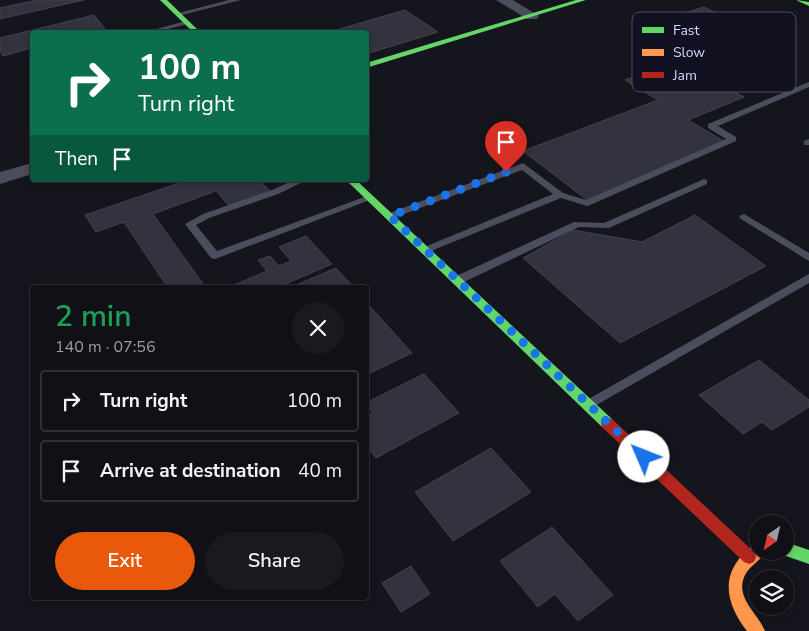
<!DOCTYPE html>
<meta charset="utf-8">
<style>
:root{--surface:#101016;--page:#19191f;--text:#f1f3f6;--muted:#9c9da1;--line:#303035;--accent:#ea580c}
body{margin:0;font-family:"Nunito Sans",sans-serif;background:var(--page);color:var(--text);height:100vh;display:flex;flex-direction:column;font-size:19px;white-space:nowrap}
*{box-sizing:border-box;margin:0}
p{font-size:16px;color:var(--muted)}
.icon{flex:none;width:28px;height:28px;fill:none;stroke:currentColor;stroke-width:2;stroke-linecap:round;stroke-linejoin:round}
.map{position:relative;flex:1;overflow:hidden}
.side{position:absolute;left:30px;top:285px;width:339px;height:315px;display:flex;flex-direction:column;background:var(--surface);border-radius:5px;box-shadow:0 2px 8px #0003,0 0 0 1px var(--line)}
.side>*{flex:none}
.guide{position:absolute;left:30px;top:30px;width:339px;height:152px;border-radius:5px;box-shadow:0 2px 8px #0003,0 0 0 1px var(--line);background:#0b6e4f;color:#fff;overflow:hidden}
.needle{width:32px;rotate:214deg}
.tools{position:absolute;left:749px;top:515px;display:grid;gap:10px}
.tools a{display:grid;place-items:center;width:45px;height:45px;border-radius:50%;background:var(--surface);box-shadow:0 2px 8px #0003,0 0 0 1px var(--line);font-size:25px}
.pin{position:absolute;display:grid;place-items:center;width:42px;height:42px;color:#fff;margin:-51px -21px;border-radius:50% 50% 50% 0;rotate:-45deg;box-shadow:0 0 5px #0007}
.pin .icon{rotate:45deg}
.me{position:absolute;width:55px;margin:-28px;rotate:314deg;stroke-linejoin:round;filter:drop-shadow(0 0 4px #0008)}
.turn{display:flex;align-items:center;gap:18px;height:105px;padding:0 25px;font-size:22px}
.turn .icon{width:65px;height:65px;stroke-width:2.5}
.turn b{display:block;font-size:35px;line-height:42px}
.then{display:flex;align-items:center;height:48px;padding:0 25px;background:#0003;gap:10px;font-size:19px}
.round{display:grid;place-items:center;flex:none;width:52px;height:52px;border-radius:26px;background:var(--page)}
.overview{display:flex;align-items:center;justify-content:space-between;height:85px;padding:0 25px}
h1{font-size:30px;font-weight:600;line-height:38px;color:#1e9e55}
.button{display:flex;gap:10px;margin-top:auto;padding:10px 25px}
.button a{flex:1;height:58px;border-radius:30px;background:var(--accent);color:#fff;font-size:20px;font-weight:600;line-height:58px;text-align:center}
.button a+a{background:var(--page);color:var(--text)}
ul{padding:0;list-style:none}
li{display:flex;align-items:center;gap:15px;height:62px;margin:0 10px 8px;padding:0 15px;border:2px solid var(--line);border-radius:5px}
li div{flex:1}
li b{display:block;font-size:19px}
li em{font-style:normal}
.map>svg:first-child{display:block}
.building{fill:#333340;stroke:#414151}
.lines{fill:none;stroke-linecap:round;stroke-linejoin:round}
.lane{fill:#4b4d5d;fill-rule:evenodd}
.street{fill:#4b4d5d;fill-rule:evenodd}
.fast{fill:#63d668;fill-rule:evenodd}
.slow{fill:#ff974d;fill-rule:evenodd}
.jam{fill:#b3261e;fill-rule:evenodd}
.route{stroke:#1a73e8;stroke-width:9;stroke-dasharray:0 16.2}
.key{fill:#112;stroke:#4c4d63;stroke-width:1}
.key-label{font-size:14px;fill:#d7d8fa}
</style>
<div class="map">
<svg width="809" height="631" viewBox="0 0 809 631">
<rect width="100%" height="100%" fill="#15151e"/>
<g class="building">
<polygon points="37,0 84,0 0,19 0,8"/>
<polygon points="704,7 729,19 744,14 774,27 738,40 729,35 697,46 689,44 675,48 646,33 657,29 649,24"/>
<polygon points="405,10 438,32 366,54 366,32 329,32"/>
<polygon points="94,15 106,30 96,32 32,32 32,48 3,56 0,50 0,38"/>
<polygon points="677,62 744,97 688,120 724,141 587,200 523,151 658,100 625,80"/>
<polygon points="188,180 259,180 270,191 229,206 216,191 153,214 206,288 168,288 124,222 96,232 85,215"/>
<polygon points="695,215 766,266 620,343 523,258 573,230 642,242"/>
<polygon points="306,236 332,264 276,288 227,288 267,271 258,260 270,256 279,266 291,261 279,247"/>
<polygon points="336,268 354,288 289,288"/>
<polygon points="366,302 412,353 366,375"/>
<polygon points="759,360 809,400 809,407 772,430 762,422 743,434 699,395"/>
<polygon points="424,374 459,413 376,458 366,445 366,417 373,413 366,403"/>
<polygon points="491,448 531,492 453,541 415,492"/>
<polygon points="552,527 613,595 578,621 555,594 538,607 500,561"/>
<polygon points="411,566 430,594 401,612 382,583"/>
</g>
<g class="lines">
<g class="lane">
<polygon points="229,0 241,0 178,16 175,14"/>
<polygon points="186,21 188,22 188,24 156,32 145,32"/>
<polygon points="809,82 809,87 718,126 736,137 736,141 590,205 587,206 561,198 426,253 422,252 421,250 422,248 553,194 522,170 393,218 390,219 385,216 387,214 523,163 563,193 586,200 726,139 708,128 708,124"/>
<polygon points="809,139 809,145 804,145 804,141"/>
<polygon points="704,179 707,180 707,184 609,228 579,227 462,283 454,283 453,280 454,277 574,222 604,223"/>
<polygon points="294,180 307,180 278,194 209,218 196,225 217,251 367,196 370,195 375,198 215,259 211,258 185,224 203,214 272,190"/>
<polygon points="744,214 809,253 809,261 741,219 739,217 741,215"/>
<polygon points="809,274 809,283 593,407 589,409 585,407 583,404 585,401"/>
</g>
<g class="street">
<polygon points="496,0 513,0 539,16 537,19 527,19"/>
<polygon points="32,163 32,174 0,184 0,172"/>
</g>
<g class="fast">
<polygon points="160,0 167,0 200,32 193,32"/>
<polygon points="576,0 586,0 366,68 366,63"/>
<polygon points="797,0 809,2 809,6 798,1"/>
<polygon points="346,180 356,180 612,419 613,423 612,427 607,428 602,427"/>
<polygon points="785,542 809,550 809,564 780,554 779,551 785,551"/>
</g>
<path class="slow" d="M 758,544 L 758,551 L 765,551 C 761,561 750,565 745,575 C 734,597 758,613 765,631 L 747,631 C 730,609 720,583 739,559 C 744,553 750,547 758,544 Z"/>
<polygon class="jam" points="607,418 612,419 754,552 756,557 754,562 749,564 744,562 602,427 601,423 602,419"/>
</g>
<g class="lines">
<polyline class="route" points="506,172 390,216 644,457"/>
</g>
<rect x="632" y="12" width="164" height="80" rx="8" class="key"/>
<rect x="642" y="27" width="22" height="6" fill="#63d668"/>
<rect x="642" y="49" width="22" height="7" fill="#ff974d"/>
<rect x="642" y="72" width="22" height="6" fill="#b3261e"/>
<g class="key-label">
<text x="673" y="35">Fast</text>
<text x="673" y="57">Slow</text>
<text x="673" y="80">Jam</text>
</g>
</svg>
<div class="tools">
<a><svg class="needle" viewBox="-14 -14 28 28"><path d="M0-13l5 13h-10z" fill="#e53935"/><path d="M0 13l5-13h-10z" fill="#9c9da1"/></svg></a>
<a><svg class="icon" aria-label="layers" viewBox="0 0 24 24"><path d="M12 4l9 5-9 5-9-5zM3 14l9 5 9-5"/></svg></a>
</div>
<div class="pin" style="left:506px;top:172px;background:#d93025"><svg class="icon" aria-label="arrive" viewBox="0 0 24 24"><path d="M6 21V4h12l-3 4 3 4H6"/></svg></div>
<svg class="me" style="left:644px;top:457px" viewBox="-20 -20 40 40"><circle r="19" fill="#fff"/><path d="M0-13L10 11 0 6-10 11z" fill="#1a73e8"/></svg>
<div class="guide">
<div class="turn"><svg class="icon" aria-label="right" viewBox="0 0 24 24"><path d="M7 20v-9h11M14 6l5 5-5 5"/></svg><div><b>100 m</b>Turn right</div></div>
<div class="then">Then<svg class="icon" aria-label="arrive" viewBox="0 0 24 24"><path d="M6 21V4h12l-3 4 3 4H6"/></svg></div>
</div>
<section class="side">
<div class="overview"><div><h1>2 min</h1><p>140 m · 07:56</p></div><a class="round"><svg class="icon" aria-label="close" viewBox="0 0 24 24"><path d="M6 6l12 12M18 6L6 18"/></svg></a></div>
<ul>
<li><svg class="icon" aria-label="right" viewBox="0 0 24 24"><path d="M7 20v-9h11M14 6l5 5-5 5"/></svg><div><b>Turn right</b></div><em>100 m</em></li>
<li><svg class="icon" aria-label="arrive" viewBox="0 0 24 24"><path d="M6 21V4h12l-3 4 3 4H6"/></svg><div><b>Arrive at destination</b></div><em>40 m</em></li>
</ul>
<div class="button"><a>Exit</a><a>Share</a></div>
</section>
</div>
